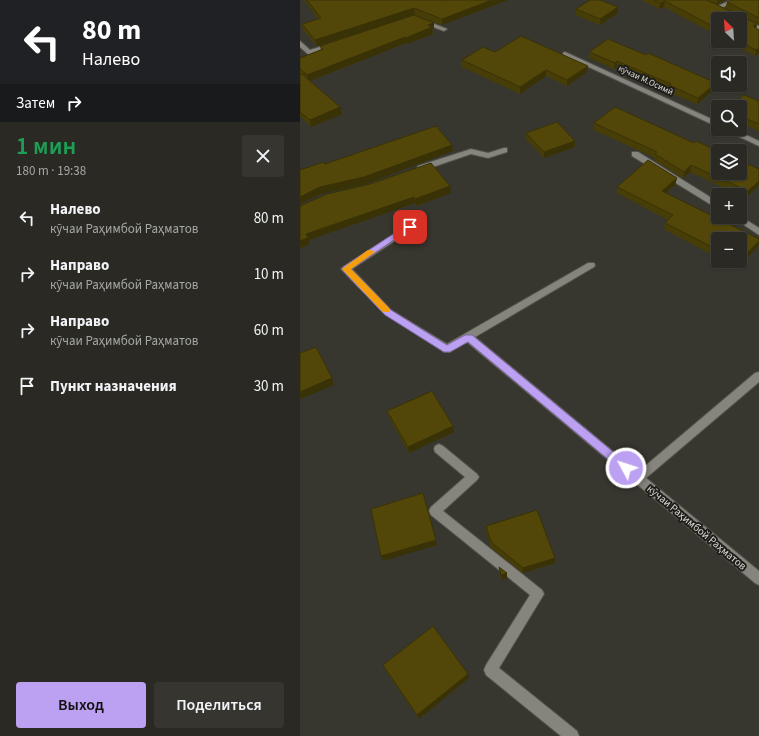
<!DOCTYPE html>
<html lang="ru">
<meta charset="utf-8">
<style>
:root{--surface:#2a2923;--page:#363530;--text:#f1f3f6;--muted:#a5a6a6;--line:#464541;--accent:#bca0f2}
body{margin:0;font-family:"Source Sans 3",sans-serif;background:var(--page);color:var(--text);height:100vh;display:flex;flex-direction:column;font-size:15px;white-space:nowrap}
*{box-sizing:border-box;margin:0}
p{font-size:13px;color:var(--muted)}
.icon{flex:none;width:22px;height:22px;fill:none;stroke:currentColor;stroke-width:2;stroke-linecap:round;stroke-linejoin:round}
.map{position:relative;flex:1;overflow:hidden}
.panel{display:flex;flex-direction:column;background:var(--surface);width:300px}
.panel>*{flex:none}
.top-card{background:#202124;color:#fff;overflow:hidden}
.needle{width:26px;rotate:335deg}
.fabs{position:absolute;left:411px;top:12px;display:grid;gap:8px}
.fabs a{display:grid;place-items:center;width:36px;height:36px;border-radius:4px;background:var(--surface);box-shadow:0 1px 3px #0004,0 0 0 1px var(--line);font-size:20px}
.pin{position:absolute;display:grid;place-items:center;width:34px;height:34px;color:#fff;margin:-17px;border-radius:8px;box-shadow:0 2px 6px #0006}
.me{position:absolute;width:44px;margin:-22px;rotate:310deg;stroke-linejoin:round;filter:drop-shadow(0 0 3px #0008)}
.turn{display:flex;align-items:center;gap:14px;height:84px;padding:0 16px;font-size:18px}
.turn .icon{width:52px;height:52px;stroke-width:2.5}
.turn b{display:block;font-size:28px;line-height:34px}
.then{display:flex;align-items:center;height:38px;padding:0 16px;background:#0003;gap:8px;font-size:15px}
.round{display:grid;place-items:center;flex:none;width:42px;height:42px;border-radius:4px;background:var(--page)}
.head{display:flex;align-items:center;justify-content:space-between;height:68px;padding:0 16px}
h1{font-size:24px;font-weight:600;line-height:30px;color:#1e9e55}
.cta{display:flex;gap:8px;margin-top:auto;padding:8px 16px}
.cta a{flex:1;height:46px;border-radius:4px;background:var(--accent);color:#111;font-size:16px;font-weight:600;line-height:46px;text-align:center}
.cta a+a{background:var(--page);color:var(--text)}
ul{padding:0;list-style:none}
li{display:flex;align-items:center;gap:12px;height:56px;padding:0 16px}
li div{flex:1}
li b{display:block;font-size:15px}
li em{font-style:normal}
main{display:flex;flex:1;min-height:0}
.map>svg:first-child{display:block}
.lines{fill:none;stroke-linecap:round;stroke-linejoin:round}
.street-casing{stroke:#53534c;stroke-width:2}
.street{fill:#86857d;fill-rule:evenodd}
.wall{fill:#473d07}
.shaded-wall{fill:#393206}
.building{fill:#524708;stroke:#393206}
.route{fill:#bca0f2;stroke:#7a689d}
.slow{fill:#f59e0b}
.labels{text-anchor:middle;stroke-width:4;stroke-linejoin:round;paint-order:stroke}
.far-street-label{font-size:9px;fill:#dadad5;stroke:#1f1e1b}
.street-label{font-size:11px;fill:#dadad5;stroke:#1f1e1b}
</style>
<main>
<section class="panel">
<div class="top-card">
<div class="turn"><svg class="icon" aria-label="left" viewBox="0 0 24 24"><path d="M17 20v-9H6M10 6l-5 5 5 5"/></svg><div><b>80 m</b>Налево</div></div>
<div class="then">Затем<svg class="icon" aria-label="right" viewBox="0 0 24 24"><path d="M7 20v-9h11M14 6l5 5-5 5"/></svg></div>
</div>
<div class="head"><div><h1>1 мин</h1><p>180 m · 19:38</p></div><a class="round"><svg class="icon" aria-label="close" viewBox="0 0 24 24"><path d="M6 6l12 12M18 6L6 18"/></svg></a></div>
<ul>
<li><svg class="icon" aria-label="left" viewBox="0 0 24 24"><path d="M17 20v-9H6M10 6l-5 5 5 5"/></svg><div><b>Налево</b><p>кӯчаи Раҳимбой Раҳматов</p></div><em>80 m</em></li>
<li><svg class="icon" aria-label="right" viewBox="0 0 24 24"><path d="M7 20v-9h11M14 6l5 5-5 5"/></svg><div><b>Направо</b><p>кӯчаи Раҳимбой Раҳматов</p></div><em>10 m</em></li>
<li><svg class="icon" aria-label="right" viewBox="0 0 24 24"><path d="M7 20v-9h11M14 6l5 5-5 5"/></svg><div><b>Направо</b><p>кӯчаи Раҳимбой Раҳматов</p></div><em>60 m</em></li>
<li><svg class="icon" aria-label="arrive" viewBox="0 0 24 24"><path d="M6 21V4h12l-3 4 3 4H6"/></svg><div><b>Пункт назначения</b></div><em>30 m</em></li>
</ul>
<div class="cta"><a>Выход</a><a>Поделиться</a></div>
</section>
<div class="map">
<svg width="459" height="736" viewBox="0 0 459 736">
<rect width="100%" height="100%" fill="#38372f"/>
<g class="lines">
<g class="street-casing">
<g id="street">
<polygon points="431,0 439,0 419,9 414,8"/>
<polygon points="438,18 442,18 459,26 459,30 440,21 440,19 437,19"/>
<polygon points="120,20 124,20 147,29 144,31 120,22"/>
<polygon points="0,41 10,50 33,43 36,45 9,55 0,47"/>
<polygon points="265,52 418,122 418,127 263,55 263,53"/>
<polygon points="423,129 433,129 459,141 459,146"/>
<polygon points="204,148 207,148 207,152 188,158 171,154 124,170 121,170 117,168 118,166 171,149 188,153"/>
<polygon points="332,152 338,152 418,202 418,209 332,156"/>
<polygon points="122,216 126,219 125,221 52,269 91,310 147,344 288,263 294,263 295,265 294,267 175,337 338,472 455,373 459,372 459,382 346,478 459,571 459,585 455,583 167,342 150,352 144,352 85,314 43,271 41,269 43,267"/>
<polygon points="440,216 459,228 459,235 432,217 440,217"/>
<polygon points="139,444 143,446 177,474 179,477 177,480 143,511 242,590 244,594 199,668 277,731 279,736 261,736 186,675 184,670 186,665 230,595 131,515 129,511 131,507 165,477 135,452 134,449 135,446"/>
</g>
</g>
<use href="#street" class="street"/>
</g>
<g class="wall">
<polygon points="4,0 142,0 143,1 144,0 208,0 142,25 115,15 17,46 3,30 2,24 18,19"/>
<polygon points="342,0 407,0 457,24 456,28 459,53 455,56 427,41 440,41 418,19 418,36 364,7 359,9"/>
<polygon points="408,0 427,0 417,4"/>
<polygon points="459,0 459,24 425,8 427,2"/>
<polygon points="318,7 318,13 300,25 276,15 276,9"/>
<polygon points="134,23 134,29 132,29 133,34 107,44 106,43 10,81 42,114 11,127 0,116 0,58 21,50 20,46"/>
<polygon points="195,52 287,72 267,86 246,76 220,94 162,67 162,60"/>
<polygon points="289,52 346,55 416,83 415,89 397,104 368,92 369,90 317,67 314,69 289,58"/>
<polygon points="459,101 459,131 440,123 440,107"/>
<polygon points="294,123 394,143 459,169 459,185 446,198 390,172 383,178 354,160 355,158 294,130"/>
<polygon points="226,133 275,147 244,158 226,139"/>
<polygon points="377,178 375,185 366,193 459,239 458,246 438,268 424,261 440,261 418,239 418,258 364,229 365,223 368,220 317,193 317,187"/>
<polygon points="151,193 116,206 115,203 9,240 10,244 0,248 0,206"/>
<polygon points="87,411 154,432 109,453 89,417"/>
<polygon points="186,526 255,558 255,563 223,573 191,548 186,532"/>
<polygon points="199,567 207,578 202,580 199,572"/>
<polygon points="83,665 169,678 119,719 85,670"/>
</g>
<g class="shaded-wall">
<polygon points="192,0 208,0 142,25 142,19"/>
<polygon points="418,0 427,0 417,4"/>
<polygon points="365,1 364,7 359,9 360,3"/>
<polygon points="318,7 318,13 300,25 300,19"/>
<polygon points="114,8 115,15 17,46 15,40"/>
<polygon points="134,23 134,29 132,29 133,34 107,44 106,38 128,25"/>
<polygon points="457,24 456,30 453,26"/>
<polygon points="105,37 106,43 9,81 7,75"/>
<polygon points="459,48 459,53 455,56 456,50"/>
<polygon points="317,61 317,67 314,69 315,63"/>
<polygon points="288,66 287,72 267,86 267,80"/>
<polygon points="246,70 246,76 220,94 220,87"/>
<polygon points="416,83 415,89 397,104 398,98"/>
<polygon points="40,107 42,114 11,127 10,120"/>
<polygon points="275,141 275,147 244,158 244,152"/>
<polygon points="152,145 153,151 66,184 21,194 0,204 0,197 20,187"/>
<polygon points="391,165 390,172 383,178 384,172"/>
<polygon points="377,178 375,185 361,197 362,191"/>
<polygon points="459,181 459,185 446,198 448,191"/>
<polygon points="150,186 151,193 116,206 115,199"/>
<polygon points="114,197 115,203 9,240 10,244 0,248 0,241 6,234"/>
<polygon points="459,241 458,246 438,268 439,261"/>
<polygon points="32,378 34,385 0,399 0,392"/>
<polygon points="153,426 154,432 109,453 108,447"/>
<polygon points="136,540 137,545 83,561 81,556"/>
<polygon points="255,558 255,563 223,573 223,568"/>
<polygon points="207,573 207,578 202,580 201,575"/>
<polygon points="168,674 169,678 119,719 117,715"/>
</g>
<g class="building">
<polygon points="7,0 142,0 143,1 144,0 192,0 142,19 114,8 15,40 2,24 21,18"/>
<polygon points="290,0 300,0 318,7 300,19 276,9"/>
<polygon points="354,0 407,0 457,24 453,26 459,30 459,48 456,50 440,41 440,19 418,19 418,29 365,1 360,3"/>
<polygon points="431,0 459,0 459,18 427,2"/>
<polygon points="114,15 134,23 128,25 132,27 106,38 105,37 7,75 0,69 0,58 23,49 20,46"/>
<polygon points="221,36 288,66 267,80 246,70 220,87 162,60 183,47 195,52"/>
<polygon points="308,39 346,55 348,53 416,83 398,98 369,85 371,84 317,61 315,63 289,52"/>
<polygon points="0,74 2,74 40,107 10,120 0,112"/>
<polygon points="444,95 459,101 459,124 440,116 440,107 430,107"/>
<polygon points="315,107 394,143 396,141 418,151 418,173 440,173 440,161 459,169 459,181 448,191 391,165 384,172 355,154 357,152 294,123"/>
<polygon points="257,122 275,141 244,152 226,133"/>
<polygon points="136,126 152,145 64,177 20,187 0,197 0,169 0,170 24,162 25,164"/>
<polygon points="348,160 377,178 362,191 459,239 459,241 440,261 440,239 418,239 418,250 365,223 373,215 317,187"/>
<polygon points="131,163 150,186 115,199 114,197 6,234 8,238 0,241 0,206 27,194 70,184"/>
<polygon points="16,347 32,378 0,392 0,353"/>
<polygon points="132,391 153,426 108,447 87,411"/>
<polygon points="123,493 136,540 81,556 71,509"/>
<polygon points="237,510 255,558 223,568 191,542 186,526"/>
<polygon points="199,567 207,573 201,575"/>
<polygon points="133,626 168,674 117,715 83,665"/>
</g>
<polygon class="route" points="107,225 112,225 113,227 51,269 91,310 147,345 165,335 172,335 329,465 331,468 329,471 326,472 322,471 168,342 150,352 144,352 85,315 43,271 43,267"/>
<polygon class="slow" points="68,250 71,250 75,252 51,269 89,308 90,310 89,312 83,312 42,269"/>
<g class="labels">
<g class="far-street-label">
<text transform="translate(346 80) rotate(25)" y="3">кӯчаи М.Осимӣ</text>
</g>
<g class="street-label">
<text transform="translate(397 527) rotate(40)" y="4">кӯчаи Раҳимбой Раҳматов</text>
</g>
</g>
</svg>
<div class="fabs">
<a><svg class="needle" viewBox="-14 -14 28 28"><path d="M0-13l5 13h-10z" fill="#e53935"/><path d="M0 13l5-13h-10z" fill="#a5a6a6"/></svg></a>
<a><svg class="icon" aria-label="sound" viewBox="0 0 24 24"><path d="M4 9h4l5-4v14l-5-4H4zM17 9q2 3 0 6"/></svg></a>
<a><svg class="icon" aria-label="search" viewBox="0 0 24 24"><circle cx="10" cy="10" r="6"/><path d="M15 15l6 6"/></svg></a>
<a><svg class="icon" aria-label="layers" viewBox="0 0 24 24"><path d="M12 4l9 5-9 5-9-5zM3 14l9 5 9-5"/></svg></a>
<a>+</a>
<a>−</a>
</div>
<div class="pin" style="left:110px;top:227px;background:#d93025"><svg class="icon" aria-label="arrive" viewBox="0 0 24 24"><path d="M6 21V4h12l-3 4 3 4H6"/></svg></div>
<svg class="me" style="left:326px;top:468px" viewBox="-20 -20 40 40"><circle r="17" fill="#bca0f2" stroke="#fff" stroke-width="3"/><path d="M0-11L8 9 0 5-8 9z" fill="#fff"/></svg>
</div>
</main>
